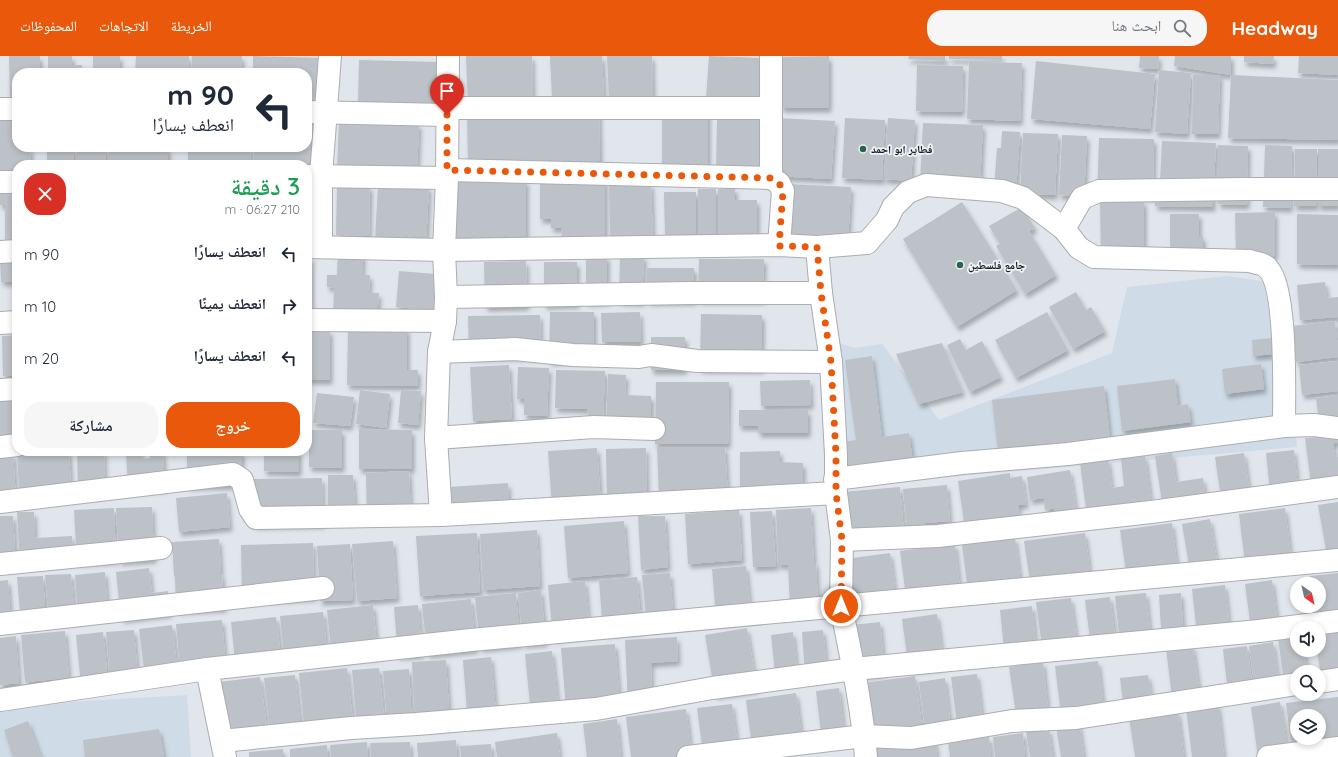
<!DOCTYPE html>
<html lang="ar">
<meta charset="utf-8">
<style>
:root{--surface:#fff;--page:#f6f6f7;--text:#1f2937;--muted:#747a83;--accent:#ea580c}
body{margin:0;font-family:Quicksand,"Noto Naskh Arabic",sans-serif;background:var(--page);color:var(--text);direction:rtl;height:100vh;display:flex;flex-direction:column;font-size:15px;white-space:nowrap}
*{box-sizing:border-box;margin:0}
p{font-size:13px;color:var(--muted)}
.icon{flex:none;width:22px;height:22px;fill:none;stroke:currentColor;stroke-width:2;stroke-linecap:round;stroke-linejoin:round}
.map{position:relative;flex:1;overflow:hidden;direction:ltr}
.sheet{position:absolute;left:12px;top:104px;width:300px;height:296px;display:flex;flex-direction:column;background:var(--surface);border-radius:16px;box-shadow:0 2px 6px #0003;direction:rtl}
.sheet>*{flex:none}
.top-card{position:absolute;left:12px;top:12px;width:300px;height:84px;border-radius:16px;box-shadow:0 2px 6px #0003;direction:rtl;background:#fff;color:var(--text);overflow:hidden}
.needle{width:26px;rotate:146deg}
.tools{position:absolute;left:1290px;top:521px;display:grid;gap:8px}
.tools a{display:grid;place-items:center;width:36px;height:36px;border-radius:50%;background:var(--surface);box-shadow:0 2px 6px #0003;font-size:20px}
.pin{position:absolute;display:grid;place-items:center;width:34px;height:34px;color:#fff;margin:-41px -17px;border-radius:50% 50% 50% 0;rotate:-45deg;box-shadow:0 0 4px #0007}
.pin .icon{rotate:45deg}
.me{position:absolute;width:44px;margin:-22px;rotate:0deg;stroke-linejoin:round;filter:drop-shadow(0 0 3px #0008)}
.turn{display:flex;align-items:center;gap:14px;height:84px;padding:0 12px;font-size:18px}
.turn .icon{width:52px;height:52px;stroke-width:2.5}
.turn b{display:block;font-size:28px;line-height:34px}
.round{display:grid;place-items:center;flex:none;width:42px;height:42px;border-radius:16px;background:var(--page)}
.head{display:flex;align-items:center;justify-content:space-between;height:68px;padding:0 12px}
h1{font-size:24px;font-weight:600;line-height:30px;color:#1e9e55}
.button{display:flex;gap:8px;margin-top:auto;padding:8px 12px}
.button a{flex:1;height:46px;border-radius:16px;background:var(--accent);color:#fff;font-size:16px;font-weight:600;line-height:46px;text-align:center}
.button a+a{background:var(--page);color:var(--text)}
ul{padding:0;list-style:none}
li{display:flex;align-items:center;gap:12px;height:52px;padding:0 12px}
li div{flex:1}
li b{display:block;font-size:15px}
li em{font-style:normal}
header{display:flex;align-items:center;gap:24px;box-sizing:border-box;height:56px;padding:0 20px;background:var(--accent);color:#fff}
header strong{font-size:19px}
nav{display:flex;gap:22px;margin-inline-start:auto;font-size:14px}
.search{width:280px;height:36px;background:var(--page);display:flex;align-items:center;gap:10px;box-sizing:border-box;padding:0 14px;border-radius:16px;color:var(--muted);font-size:15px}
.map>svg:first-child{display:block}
.built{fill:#cfdbe6}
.building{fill:#bcc2c7;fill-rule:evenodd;filter:url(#shadow)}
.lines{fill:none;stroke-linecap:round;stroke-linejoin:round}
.street-casing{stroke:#a8aeb3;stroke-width:24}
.street{stroke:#fff;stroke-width:22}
.route{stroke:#ea580c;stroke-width:7;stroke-dasharray:0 12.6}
.poi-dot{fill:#2b644d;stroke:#edf4f9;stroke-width:1.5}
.labels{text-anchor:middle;stroke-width:3.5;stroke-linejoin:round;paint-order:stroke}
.poi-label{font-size:11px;font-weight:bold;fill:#181a1c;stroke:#edf4f9;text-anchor:start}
</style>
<header>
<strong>Headway</strong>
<div class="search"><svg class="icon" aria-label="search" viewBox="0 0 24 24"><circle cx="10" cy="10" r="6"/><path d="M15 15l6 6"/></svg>ابحث هنا</div>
<nav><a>الخريطة</a><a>الاتجاهات</a><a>المحفوظات</a></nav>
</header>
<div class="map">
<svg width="1338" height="701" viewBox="0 0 1338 701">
<defs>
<filter id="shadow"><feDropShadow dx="2.5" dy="4.5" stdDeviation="2" flood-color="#0004"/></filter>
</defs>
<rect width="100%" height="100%" fill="#e0e6ec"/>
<g class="built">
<polygon points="1228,220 1286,229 1287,303 1297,391 834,431 835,286 855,292 882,288 939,364 1112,297 1127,231"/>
<polygon points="187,639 191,701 0,701 0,650"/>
</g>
<g class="building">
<polygon points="9,0 40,0 40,17 17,17 17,45 10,45"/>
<polygon points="48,0 72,0 72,9 82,9 82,17 48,17"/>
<rect x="93" y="0" width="27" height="17"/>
<polygon points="136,0 189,0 188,17 135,17"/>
<polygon points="192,0 242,0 241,17 191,17"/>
<polygon points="253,0 322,2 320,52 307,52 307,17 253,17"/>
<polygon points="466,0 532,0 533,48 468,50"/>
<polygon points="550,0 602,0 604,41 552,43"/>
<polygon points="607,0 652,0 653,43 609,45"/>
<polygon points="709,0 762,2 758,46 706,42"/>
<polygon points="829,0 829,52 781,52 781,1"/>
<polygon points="909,0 945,0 945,5 908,3"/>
<polygon points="949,0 1002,0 1002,4 949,3"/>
<polygon points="1140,0 1159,0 1158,13 1139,12"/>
<polygon points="1175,0 1231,0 1231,19 1174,10"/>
<polygon points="1244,0 1274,0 1273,8 1244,6"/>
<polygon points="1299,0 1338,0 1338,19 1298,17"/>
<polygon points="359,4 440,6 438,50 358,48"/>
<polygon points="1036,5 1155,18 1150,73 1031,63"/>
<polygon points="969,6 1022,7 1020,65 967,63"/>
<polygon points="917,9 963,10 962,56 916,55"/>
<polygon points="1159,14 1191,17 1187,78 1155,76"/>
<polygon points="1193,19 1220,19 1218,78 1192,78"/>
<polygon points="1231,19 1338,24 1338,84 1228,82"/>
<polygon points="599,53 600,105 538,106 468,111 467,57"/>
<polygon points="0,55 17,55 17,91 30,91 31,109 17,109 17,116 0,117"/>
<rect x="662" y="55" width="46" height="60"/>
<polygon points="717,62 767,63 766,116 716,114"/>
<polygon points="778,62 835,65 831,123 774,120"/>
<polygon points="845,62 885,64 882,124 842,122"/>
<polygon points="888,62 915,64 911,125 884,123"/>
<polygon points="307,63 313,63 310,114 307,114 307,109 253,109 254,91 307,91"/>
<polygon points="339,65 419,68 417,117 337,113"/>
<polygon points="923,67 983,69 980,127 920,125"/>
<polygon points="1002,75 1020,76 1016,135 994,133 997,92 1001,92"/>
<polygon points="1023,77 1058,78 1055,139 1020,138"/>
<polygon points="1062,79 1087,80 1084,141 1059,139"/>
<polygon points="1099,82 1154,83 1153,141 1097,140"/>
<polygon points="1162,85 1216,87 1214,127 1160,125"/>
<polygon points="1218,89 1248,90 1247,149 1218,148"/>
<polygon points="1265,89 1292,90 1290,152 1263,151"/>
<rect x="47" y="91" width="27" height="18"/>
<rect x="77" y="91" width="29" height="18"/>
<rect x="109" y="91" width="59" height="18"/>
<polygon points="188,91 251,91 250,109 188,109"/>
<polygon points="1295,93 1317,93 1316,150 1294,150"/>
<rect x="1318" y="93" width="20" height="57"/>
<polygon points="526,124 526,191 455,192 454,125"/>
<polygon points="540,124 605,124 605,187 561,187 562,172 551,172 551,163 540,163"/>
<polygon points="307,126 316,127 314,175 307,175"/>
<polygon points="651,127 653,186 610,187 609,128"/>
<polygon points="788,128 851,131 848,186 785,183"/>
<polygon points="337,129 370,130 369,180 336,179"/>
<polygon points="378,129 429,131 426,187 375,184"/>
<polygon points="1155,129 1213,130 1213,151 1155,150"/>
<polygon points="0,130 17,130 17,188 5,188 5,149 0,149"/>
<polygon points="735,132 735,144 757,144 757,187 718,187 718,133"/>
<rect x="698" y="133" width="18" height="53"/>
<polygon points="664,136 696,136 696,182 665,182"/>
<polygon points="1100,145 1144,145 1144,198 1101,199"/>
<polygon points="962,146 1017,234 957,271 903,183"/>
<polygon points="1022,151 1035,172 1029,175 1056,219 1025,238 996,190 1000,188 989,170"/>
<polygon points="1275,156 1275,200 1236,201 1235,157"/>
<polygon points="1170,158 1199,158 1199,180 1203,180 1203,197 1170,198"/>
<polygon points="1297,158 1338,159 1338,209 1297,208"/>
<polygon points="338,197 363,198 362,219 370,219 369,237 379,237 377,262 333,260 334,232 327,231 327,219 337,219"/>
<polygon points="586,200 607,200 607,245 586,246"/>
<polygon points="620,200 644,200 642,246 619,245"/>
<rect x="307" y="201" width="4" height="59"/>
<polygon points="17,202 17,225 1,226 0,203"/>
<polygon points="699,203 764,203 763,244 698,244"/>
<polygon points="526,205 527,250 485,251 484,206"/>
<polygon points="544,206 577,206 577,248 544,249"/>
<rect x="647" y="212" width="47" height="33"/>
<polygon points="399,215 436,218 433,254 396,251"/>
<polygon points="1325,226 1327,242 1338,241 1338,261 1300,264 1297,229"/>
<polygon points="1076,236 1086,254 1091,251 1105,275 1073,293 1049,251"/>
<polygon points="550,256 594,256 594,304 549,305"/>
<polygon points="640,256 641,286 602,286 601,257"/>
<polygon points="1047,256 1068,294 1016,322 995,284"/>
<polygon points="701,258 762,259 762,313 700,313"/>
<polygon points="540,259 541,300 469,301 468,260"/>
<polygon points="1335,265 1337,284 1338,284 1338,301 1296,306 1292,270"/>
<polygon points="348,272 407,272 407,314 418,314 418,330 347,329"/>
<rect x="307" y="274" width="23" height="50"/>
<polygon points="17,279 17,320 3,320 2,280"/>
<rect x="651" y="281" width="34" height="33"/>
<polygon points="1271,282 1273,298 1253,300 1252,284"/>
<polygon points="960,283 966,294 982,285 1001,321 970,336 947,289"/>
<polygon points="942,287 963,336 919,348 896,298"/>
<polygon points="872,300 882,381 909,377 914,414 847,423 843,386 856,384 845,304"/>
<polygon points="1338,305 1338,335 1302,339 1299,309"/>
<polygon points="1261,308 1264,333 1225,338 1222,313"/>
<polygon points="509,309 512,363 473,365 470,311"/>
<polygon points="518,311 549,312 547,360 524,359 524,343 517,343"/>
<polygon points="556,314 605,315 603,366 587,365 588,353 555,352"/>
<polygon points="608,318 626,319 625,339 651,340 651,374 606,373"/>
<polygon points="1175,323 1178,350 1188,348 1191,366 1122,375 1117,330"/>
<polygon points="810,324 811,349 761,350 760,325"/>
<polygon points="656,326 729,326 728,388 655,388"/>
<polygon points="1104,330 1110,382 998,396 992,344"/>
<polygon points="360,334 390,338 386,372 356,368"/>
<polygon points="401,334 421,335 418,369 398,367"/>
<polygon points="317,337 354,341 350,370 313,367"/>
<polygon points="11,338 14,381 0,382 0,339"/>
<polygon points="1338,339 1338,364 1319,366 1316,342"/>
<polygon points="739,354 808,354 808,377 758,377 758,370 739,370"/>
<polygon points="359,373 412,374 412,413 359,413"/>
<polygon points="309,374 342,374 342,412 309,411"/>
<polygon points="1338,380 1338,387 1333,387 1335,399 1338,401 1338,425 1311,428 1305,382"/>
<polygon points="657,391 725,391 728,440 659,443"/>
<polygon points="597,392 601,448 552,452 548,395"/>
<polygon points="646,392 647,451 607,452 606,393"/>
<polygon points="1294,394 1298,432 1270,435 1266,397"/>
<polygon points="17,395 69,395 71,432 19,435"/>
<polygon points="77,395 104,395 105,433 78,434"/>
<polygon points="126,395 141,395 142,403 150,402 150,395 163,395 165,432 128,434"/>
<polygon points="187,395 242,395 242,429 187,430"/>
<polygon points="264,395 299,395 299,416 264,415"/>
<polygon points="780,395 780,406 803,407 803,429 772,429 772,439 740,440 740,396"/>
<polygon points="13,397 16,443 0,444 0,398"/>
<polygon points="1172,397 1176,426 1203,422 1206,446 1163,453 1155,400"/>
<polygon points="1244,397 1250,439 1221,442 1215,401"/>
<polygon points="1145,400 1152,452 1087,461 1080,407 1108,403 1112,432 1124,430 1121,403"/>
<polygon points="1070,414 1077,460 1056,463 1054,452 1045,454 1044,442 1030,444 1027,421"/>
<polygon points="409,415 411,461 367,463 366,417"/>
<polygon points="1010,417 1010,422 1022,420 1026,448 1018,449 1020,465 965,473 958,425"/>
<polygon points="328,419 353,419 356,463 328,464"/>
<polygon points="322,422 323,468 253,469 253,423"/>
<polygon points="508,427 510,458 451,462 449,431"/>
<polygon points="947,429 950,465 925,467 926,478 907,479 903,433"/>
<polygon points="900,431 904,477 846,482 842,436"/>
<polygon points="227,437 230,471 179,476 176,442"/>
<polygon points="1338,446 1338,492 1326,494 1318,449"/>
<polygon points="152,451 154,503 119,505 116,452"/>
<polygon points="114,452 116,504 77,506 74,454"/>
<polygon points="811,452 814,507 778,509 776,454"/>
<polygon points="1285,452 1291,501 1245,507 1239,458"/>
<polygon points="739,454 742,504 688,508 685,458"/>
<polygon points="772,455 776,510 753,511 750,456"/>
<polygon points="17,456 34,456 35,482 72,480 74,505 20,508"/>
<polygon points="0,460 13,460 16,511 0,511"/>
<polygon points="638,460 665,460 668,511 641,514"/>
<polygon points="1210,463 1217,505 1189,509 1182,468"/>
<polygon points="624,465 628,517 568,522 564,470"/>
<polygon points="1172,467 1177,509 1126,516 1120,474"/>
<polygon points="537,474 540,530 483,534 480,478"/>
<polygon points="477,477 480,536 420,540 416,480"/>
<polygon points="1085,477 1091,524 1031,532 1024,485"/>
<polygon points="1015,482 1021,529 968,536 962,489"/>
<polygon points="219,483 221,517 174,520 172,486"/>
<polygon points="393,485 397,542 357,545 352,488"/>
<polygon points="313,487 314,541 242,544 241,489"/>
<polygon points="350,488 353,544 320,545 317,490"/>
<polygon points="955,488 960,533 906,541 900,495"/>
<polygon points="890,497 896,540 850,545 845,503"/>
<polygon points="816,507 818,548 790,550 788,509"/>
<polygon points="746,510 751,557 716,561 712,513"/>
<polygon points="149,512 152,537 168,535 170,557 121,563 116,516"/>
<polygon points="105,516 108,560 78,563 75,519"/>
<polygon points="670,517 674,569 647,571 642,519"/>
<polygon points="1338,517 1338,561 1315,563 1313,550 1319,550 1319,528 1311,528 1310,520"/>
<polygon points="71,518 75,564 49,566 45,519"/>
<polygon points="222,518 224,552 176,554 175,520"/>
<polygon points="43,520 46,566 21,568 17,521"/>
<polygon points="637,521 642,574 603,577 599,524"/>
<polygon points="8,524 11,567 0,568 0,525"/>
<polygon points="1272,524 1278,569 1251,573 1245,528"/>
<polygon points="585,525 590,577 553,582 548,529"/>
<polygon points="1225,529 1230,575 1197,579 1192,533"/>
<polygon points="541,534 546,586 523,588 518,537"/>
<polygon points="516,537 520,588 480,592 475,541"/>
<polygon points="1146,537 1151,584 1120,587 1115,540"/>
<polygon points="1181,537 1183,570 1161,572 1159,539"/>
<polygon points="1110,541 1116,588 1091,591 1085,544"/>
<polygon points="1071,542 1078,594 1043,598 1036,546"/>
<polygon points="471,543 476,593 427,598 422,548"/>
<polygon points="373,549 378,600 332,604 327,554"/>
<polygon points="418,549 422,598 398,600 394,551"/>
<polygon points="1032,550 1037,599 1005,602 1000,554"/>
<polygon points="323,556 328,604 285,608 280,560"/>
<polygon points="937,558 944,610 909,614 902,563"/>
<polygon points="276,561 282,609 236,614 231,566"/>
<polygon points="222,564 226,611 180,615 176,568"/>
<polygon points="880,566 885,617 848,621 843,570"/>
<polygon points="172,569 178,618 145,622 139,573"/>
<polygon points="747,572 757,633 715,639 705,579"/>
<polygon points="1338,572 1338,617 1321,620 1317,594 1319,594 1319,574"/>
<polygon points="134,574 138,622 110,625 106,576"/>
<polygon points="823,574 827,614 805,617 802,576"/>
<polygon points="65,575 69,622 25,626 21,579"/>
<polygon points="103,576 108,625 81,628 76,579"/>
<polygon points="793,576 798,623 776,626 771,579"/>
<polygon points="16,580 19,627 0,629 0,582"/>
<polygon points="1297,580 1297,594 1304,594 1308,616 1297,616 1297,624 1284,626 1278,582"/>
<polygon points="677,581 678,605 651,607 652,648 628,649 625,584"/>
<polygon points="1273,586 1279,629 1255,633 1249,590"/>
<polygon points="615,588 620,649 566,653 561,592"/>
<polygon points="1193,590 1200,639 1172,642 1166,592"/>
<polygon points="1247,590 1253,632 1228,636 1223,593"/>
<polygon points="552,595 559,656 531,659 525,598"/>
<polygon points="491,601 497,667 468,669 463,604"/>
<polygon points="446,604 450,670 415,672 412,606"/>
<polygon points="1098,605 1104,653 1061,658 1055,610"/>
<polygon points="1043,606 1048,653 1016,658 1009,611"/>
<polygon points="347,612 354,675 305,680 299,617"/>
<polygon points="379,612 385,671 357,674 352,614"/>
<polygon points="409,613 412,670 387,671 383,615"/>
<polygon points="977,618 983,665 957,668 951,621"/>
<polygon points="295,619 301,675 270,679 264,622"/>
<polygon points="1148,619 1153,650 1124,654 1120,622"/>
<polygon points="915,620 922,670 869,676 863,627"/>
<polygon points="260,621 268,679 226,684 219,626"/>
<polygon points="945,622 951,672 925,675 919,626"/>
<polygon points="839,632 844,675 821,678 816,635"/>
<polygon points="796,637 802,682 752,690 746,644"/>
<path d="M 1338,641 L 1338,691 L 1292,696 L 1286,647 ZM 1297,660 L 1319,660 L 1319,682 L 1297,682 Z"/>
<polygon points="1280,646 1288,697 1258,701 1251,651"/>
<polygon points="732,648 738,692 703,697 697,652"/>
<polygon points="1218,648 1224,701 1192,701 1186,652"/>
<polygon points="686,653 692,701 631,701 626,661"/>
<polygon points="1178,655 1184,701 1135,701 1129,661"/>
<polygon points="617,663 621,701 587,701 583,668"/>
<polygon points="28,665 41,701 13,701 4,674"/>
<polygon points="1079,667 1084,701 1061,701 1056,671"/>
<polygon points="159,673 164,701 85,701 83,684"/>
<polygon points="1049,673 1053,701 1030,701 1026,676"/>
<polygon points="557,677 560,701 497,701 495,686"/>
<polygon points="1023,677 1025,701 995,701 993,681"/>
<polygon points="989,681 991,701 950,701 948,686"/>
<polygon points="456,684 457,701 418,701 417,687"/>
<polygon points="935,684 937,701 876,701 874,690"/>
<polygon points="367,686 368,701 331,701 330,689"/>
<polygon points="410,686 411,701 371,701 370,687"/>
<polygon points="491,688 492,701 461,701 460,690"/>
<polygon points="327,689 328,701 290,701 290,693"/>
<polygon points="283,693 283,701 249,701 249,696"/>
</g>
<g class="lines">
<g class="street-casing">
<g id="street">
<polyline points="771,0 771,52"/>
<polyline points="447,52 771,52 771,122"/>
<polyline points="0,53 17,53"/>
<polyline points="307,56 447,59"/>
<polyline points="447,114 771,122 779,127 783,135 779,189"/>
<polyline points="307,120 447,122"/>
<polyline points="0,126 17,126"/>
<polyline points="1064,173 1082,142 1099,135 1244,133 1338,133"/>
<polyline points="321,190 321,120 330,0"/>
<path d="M 307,191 L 444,194 L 779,189 L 817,191 L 867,187 L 887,164 L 893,151 L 908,136 L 926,129 L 1002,135 L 1023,142 L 1064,173 L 1079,192 L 1094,201 L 1250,205 C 1254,207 1261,207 1265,210 C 1288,225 1284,341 1284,370"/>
<polyline points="0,196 17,195"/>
<polyline points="446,241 690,237 821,237"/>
<polyline points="307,264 445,265"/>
<polyline points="0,267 17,266"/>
<polyline points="439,296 515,293 573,299 639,301 651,299 697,305 831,306"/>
<polyline points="0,334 17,333"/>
<polyline points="436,382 594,371 654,373"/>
<polyline points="0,391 17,389"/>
<polyline points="835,423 962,407 1068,398 1284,370 1314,369 1338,372"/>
<polyline points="0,446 233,418 242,424 250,453 256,462 441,459 836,437"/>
<polyline points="441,459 436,382 439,296 445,265 446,241 444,194 447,122 448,0"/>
<polyline points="842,484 938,480 1151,456 1338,431"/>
<polyline points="0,508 161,492"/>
<polyline points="0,568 323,532"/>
<polyline points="207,613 471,584 841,550 842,484 836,437 836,399 831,306 821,237 817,191"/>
<polyline points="1319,626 1338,623"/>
<polyline points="0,644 207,613 225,701"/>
<polyline points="222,685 351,672 417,668 596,653 712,632 854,613 1259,575 1338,565"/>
<polyline points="688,701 864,680 911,682 1012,665 1076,662 1297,628"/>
<path d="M 866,701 C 862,650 851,600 841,550 L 1338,504"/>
<polyline points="1268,701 1338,692"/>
</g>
</g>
<use href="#street" class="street"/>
</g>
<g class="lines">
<polyline class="route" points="447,59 447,114 771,122 779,127 783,135 779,190 817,191 821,237 831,306 836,399 836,437 842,484 841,550"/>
</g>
<g class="poi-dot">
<circle cx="863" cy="93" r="4"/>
<circle cx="960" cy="209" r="4"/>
</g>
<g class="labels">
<g class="poi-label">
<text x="871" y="97">فطاير ابو احمد</text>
<text x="968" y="213">جامع فلسطين</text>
</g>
</g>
</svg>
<div class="tools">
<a><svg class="needle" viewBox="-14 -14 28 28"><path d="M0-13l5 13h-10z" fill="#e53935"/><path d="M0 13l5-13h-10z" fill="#747a83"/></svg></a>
<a><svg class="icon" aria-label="sound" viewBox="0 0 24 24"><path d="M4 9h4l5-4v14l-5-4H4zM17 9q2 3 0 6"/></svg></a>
<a><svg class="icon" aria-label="search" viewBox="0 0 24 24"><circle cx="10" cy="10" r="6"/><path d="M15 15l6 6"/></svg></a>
<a><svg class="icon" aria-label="layers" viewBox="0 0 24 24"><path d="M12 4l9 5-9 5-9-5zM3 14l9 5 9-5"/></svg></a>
</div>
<div class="pin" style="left:447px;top:59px;background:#d93025"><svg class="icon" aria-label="arrive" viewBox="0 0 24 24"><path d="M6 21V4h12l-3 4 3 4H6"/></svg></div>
<svg class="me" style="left:841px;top:550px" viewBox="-20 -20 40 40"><circle r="17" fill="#ea580c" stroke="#fff" stroke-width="3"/><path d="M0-11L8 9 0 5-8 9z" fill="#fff"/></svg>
<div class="top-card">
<div class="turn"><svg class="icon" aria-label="left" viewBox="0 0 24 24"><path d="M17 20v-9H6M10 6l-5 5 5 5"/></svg><div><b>90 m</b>انعطف يسارًا</div></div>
</div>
<section class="sheet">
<div class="head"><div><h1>3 دقيقة</h1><p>210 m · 06:27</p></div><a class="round" style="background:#d93025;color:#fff"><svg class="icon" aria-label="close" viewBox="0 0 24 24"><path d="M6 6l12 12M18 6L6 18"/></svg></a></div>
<ul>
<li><svg class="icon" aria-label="left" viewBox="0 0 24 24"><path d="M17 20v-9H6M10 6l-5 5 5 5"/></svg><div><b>انعطف يسارًا</b></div><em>90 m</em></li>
<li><svg class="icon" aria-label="right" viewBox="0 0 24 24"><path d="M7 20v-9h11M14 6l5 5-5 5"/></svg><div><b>انعطف يمينًا</b></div><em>10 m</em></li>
<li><svg class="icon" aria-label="left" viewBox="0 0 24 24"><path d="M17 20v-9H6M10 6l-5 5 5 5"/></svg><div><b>انعطف يسارًا</b></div><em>20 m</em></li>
</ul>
<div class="button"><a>خروج</a><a>مشاركة</a></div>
</section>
</div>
